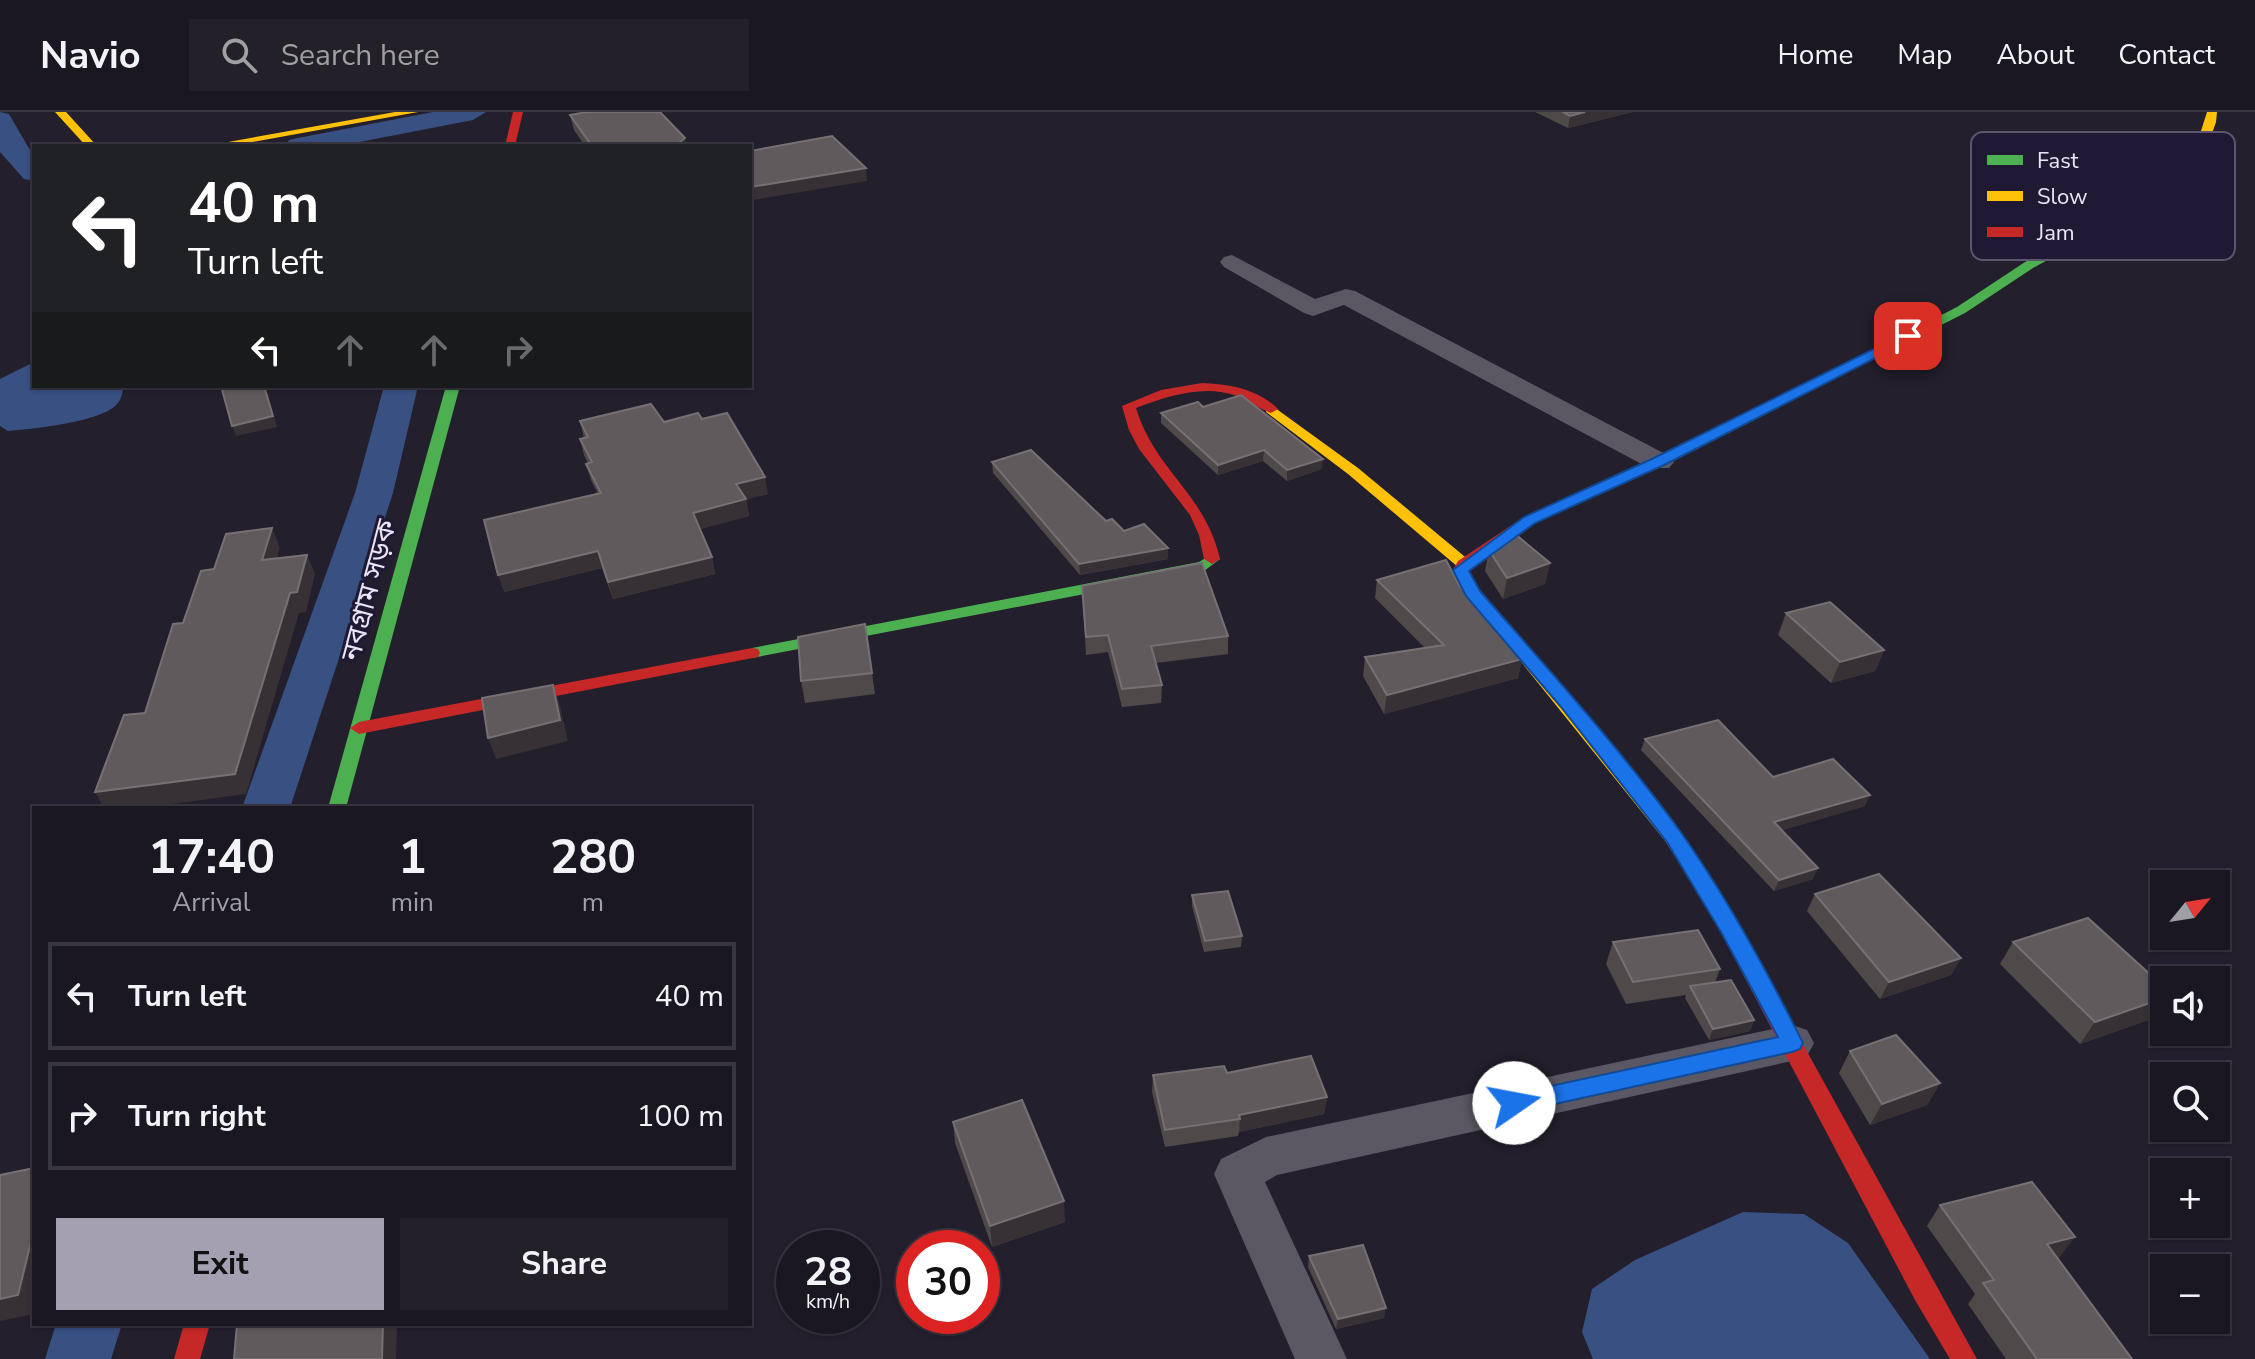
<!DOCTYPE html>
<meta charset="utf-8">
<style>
:root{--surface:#1a1722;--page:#23202a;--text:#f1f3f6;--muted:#9f9fa5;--line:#383640;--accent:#a4a0b1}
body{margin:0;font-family:"Nunito Sans","Noto Sans Bengali",sans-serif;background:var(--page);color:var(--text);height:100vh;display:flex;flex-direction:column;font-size:30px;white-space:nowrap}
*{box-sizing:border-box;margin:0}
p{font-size:26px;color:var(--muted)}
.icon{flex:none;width:44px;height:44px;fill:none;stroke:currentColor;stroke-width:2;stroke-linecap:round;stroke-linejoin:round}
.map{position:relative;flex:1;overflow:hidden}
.drawer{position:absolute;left:32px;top:694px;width:720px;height:520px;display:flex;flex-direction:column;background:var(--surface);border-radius:0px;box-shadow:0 2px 6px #0004,0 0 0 2px var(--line)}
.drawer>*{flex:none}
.top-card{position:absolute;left:32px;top:32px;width:720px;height:244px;border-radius:0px;box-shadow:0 2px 6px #0004,0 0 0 2px var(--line);background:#202124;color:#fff;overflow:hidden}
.needle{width:52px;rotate:60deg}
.controls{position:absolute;left:2150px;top:758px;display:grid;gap:16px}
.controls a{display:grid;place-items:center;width:80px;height:80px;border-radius:0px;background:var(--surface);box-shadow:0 2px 6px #0004,0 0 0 2px var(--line);font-size:40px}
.speed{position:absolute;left:776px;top:1118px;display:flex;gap:16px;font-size:40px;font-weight:700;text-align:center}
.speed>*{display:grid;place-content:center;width:104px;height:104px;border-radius:50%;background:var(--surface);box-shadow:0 2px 6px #0004,0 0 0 2px var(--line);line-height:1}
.speed small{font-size:20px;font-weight:400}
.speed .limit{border:12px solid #d22;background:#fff;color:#111}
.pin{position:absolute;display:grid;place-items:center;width:68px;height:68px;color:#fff;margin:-34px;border-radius:16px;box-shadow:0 4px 12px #0006}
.me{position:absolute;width:88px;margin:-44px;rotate:78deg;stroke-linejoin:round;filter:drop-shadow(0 0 6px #0008)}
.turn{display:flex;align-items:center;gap:28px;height:168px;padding:0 24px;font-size:36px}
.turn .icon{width:104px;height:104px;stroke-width:2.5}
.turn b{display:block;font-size:56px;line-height:68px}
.lanes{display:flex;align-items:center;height:76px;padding:0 24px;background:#0003;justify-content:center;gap:40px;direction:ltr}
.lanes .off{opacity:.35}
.eta{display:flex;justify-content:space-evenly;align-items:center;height:136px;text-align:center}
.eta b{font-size:48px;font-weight:700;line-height:56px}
.action{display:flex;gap:16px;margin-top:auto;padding:16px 24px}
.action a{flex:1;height:92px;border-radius:0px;background:var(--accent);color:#111;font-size:32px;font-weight:700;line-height:92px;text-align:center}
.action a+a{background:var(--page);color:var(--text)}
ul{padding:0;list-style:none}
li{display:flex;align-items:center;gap:24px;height:108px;margin:0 16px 12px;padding:0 8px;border:4px solid var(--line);border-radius:0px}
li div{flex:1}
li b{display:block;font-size:30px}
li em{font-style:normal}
header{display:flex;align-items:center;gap:48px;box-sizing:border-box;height:112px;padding:0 40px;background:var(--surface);border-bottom:2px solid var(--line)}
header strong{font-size:38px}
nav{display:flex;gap:44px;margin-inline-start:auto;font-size:28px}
.search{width:560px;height:72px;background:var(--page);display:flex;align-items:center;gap:20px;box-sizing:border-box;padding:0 28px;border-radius:0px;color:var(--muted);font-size:30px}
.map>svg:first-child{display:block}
.water{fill:#395083}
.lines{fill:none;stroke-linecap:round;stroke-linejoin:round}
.canal{fill:#395083;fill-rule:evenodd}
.street{fill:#5b5864;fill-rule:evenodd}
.fast{fill:#4caf50;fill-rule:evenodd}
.slow{fill:#ffc107;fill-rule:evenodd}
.jam{fill:#c62828;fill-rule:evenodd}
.wall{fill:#504949}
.shaded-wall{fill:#373136}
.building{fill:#605a5c;stroke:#767074;stroke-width:2}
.route{fill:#1a73e8;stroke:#114b97;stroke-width:2}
.labels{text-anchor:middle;stroke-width:6;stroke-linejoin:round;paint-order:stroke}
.street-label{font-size:28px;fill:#e9e6f8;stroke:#201933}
.key{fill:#201933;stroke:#5c566e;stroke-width:2}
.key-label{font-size:22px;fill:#e9e6f8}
</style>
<header>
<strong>Navio</strong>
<div class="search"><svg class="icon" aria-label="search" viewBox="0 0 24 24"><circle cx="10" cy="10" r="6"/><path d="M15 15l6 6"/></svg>Search here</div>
<nav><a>Home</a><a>Map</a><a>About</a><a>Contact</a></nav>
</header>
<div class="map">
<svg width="2255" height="1247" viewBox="0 0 2255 1247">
<rect width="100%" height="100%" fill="#231f2d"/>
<g class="water">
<path d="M 34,250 L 34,274 L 124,274 C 122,280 122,287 117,292 C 102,310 32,317 8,319 L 0,314 L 0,267 Z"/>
<polygon points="1743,1100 1804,1102 1848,1131 1930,1247 1593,1247 1582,1220 1592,1177 1635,1148"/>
</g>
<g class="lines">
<g class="canal">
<polygon points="0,0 9,2 34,45 34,69 24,67 0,40"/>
<polygon points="433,0 486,0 473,8 339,34 285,34 289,28 298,26"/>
<polygon points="384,274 418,274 393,381 290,696 242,696 355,381"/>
<polygon points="56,1212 122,1212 111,1247 45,1247"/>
</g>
<g class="street">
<polygon points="1232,143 1315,187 1346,177 1355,179 1669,344 1674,350 1669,356 1649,356 1344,193 1313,204 1304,201 1224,155 1220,150 1224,145"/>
<polygon points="1792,913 1807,918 1814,931 1807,944 1792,949 1277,1063 1265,1070 1347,1247 1295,1247 1214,1062 1221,1047 1266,1025"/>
</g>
<g class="fast">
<polygon points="2091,117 2097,120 2095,122 2033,156 1965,201 1702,334 1692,334 1690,331 1957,195 2025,150"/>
<polygon points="446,274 460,274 346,696 328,696"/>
<polygon points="1212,442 1220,447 1204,459 752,546 744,541 752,536 1199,450"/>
</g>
<g class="slow">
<polygon points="55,0 66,0 97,34 86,34"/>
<polygon points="395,0 418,0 230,34 206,34"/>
<polygon points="2207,0 2217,0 2216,10 2192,79 2170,96 2147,108 2087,122 2087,118 2139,103 2162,92 2183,76"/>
<polygon points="1271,293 1358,356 1470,449 1472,452 1470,455 1458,455 1348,362 1266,300 1266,294"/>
<polygon points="1512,522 1518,523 1680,720 1726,793 1729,798 1726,803 1712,803 1666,730 1506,531 1504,527"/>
</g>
<g class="jam">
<polygon points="513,0 523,0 515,34 505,34"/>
<path d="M 1202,271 C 1229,272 1258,277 1278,297 L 1271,301 C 1259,297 1249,288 1237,284 C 1204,272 1168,284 1136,296 C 1155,359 1205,381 1220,447 L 1212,452 L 1204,447 L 1199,423 L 1190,403 L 1139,337 L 1129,318 L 1122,294 L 1161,278 Z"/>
<polygon points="1697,327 1702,328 1702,334 1534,411 1471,455 1469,458 1479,479 1518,523 1520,527 1518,531 1506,531 1466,484 1453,458 1458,449 1524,405"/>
<polygon points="752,536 758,537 760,541 758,545 359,622 350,616 359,610"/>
<polygon points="1719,790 1726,793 1977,1247 1950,1247 1915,1188 1709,798 1712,793"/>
<polygon points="184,1212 210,1212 200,1247 174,1247"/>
</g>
</g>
<g class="wall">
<polygon points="1535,0 1632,0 1568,16"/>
<polygon points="570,3 687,34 585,34 574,18"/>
<polygon points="1203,295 1322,357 1287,369 1263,349 1218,363 1161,311 1161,301"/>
<polygon points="702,307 768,382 746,387 749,404 700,417 712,445 715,462 613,487 602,456 504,480 598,382 591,368 586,352 588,351 584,343 580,327 584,326 580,309 664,310"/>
<polygon points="992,350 1106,409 1168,447 1080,463 993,361"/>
<polygon points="1489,438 1550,451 1545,472 1503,487 1485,459"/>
<polygon points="1377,468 1459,473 1522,547 1518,566 1384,602 1363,564 1365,545 1425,536 1375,486"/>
<polygon points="1082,474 1228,524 1228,542 1156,551 1162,573 1161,591 1122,595 1108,540 1086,543"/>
<polygon points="1786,501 1884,538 1875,559 1831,571 1778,523"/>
<polygon points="865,512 875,582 805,591 801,569"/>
<polygon points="1645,627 1773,665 1865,694 1782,718 1813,767 1774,779 1641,638"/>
<polygon points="1815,782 1961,846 1951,863 1880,887 1807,799"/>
<polygon points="1192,783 1242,824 1241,835 1204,840 1192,794"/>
<polygon points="1613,830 1720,857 1715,871 1754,908 1750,919 1709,928 1685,886 1686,883 1626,892 1606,852"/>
<polygon points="2013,830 2157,905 2080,932 2000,852"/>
<polygon points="1850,939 1940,971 1927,993 1870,1013 1839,961"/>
<polygon points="1227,961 1327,985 1324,1002 1239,1020 1238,1024 1165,1035 1152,980 1153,963"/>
<polygon points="953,1010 1065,1110 992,1135 955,1031"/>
<polygon points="1940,1093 2059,1146 2057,1146 2132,1247 2006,1247 1968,1192 1975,1182 1927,1114"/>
<polygon points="1309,1144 1384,1206 1336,1217 1308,1155"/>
</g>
<g class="shaded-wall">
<polygon points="1585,0 1632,0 1568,16 1570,4"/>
<polygon points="685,26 687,34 675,34"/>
<polygon points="866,56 867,69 753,88 751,75"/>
<polygon points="264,274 265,274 277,315 236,324 232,314"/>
<polygon points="1264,338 1263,349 1218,363 1218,353"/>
<polygon points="1323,347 1322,357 1287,369 1287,358"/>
<polygon points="765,365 768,382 746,387 749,404 696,418 693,401 736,372"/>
<polygon points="272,416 280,436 271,468 262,448"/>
<polygon points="1168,436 1168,447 1080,463 1079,452"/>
<polygon points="598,439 602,456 504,480 498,463"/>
<polygon points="307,443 315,462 306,500 299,501 246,682 143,696 104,696 95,680"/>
<polygon points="712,445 715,462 613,487 608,470"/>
<polygon points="1550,451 1545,472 1503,487 1507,466"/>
<polygon points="1884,538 1875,559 1831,571 1840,550"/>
<polygon points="1522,547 1518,566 1384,602 1387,583"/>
<polygon points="553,573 560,594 568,629 496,647 488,626"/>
<polygon points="1870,683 1865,694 1770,722 1774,710"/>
<polygon points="1818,756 1813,767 1774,779 1779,768"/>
<polygon points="1961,846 1951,863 1880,887 1889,870"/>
<polygon points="2164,886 2164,895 2157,905 2080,932 2095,910"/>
<polygon points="1754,908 1750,919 1709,928 1713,917"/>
<polygon points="1940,971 1927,993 1870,1013 1882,992"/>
<polygon points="1327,985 1324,1002 1239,1020 1240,1007 1239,1003"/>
<polygon points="1064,1089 1065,1110 992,1135 990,1114"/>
<polygon points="2075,1125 2059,1146 2032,1153 2047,1132"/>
<polygon points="31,1130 34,1130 34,1202 0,1209 0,1187"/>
<polygon points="1386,1196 1384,1206 1336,1217 1338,1207"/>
<polygon points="383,1212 397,1212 396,1247 382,1247"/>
</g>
<g class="building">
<polygon points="587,0 660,0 685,26 675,34 592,34 570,3"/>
<polygon points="1563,0 1585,0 1570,4"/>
<polygon points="832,24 866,56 751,75 750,74 750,39"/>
<polygon points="221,274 264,274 273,304 232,314"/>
<polygon points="1241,283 1323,347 1287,358 1264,338 1218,353 1161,301 1198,290 1203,295"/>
<polygon points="651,292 664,310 698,301 702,307 727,301 765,365 736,372 746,387 693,401 712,445 608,470 598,439 498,463 484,408 601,381 586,352 592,350 580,327 588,325 580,309"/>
<polygon points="1031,338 1106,409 1112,407 1124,419 1144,412 1168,436 1079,452 992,350"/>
<polygon points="272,416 262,448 307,443 297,480 290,481 235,662 95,680 124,603 145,601 173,512 183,511 201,459 214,457 226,422"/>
<polygon points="1515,422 1550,451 1507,466 1489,438"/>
<polygon points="1446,448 1459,473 1522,547 1387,583 1365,545 1444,533 1377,468"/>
<polygon points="1202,451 1228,524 1151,534 1162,573 1122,577 1108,523 1086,525 1082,474"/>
<polygon points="1830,490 1884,538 1840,550 1786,501"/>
<polygon points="865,512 872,561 801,569 798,525"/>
<polygon points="553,573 560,608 488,626 482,586"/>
<polygon points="1718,608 1773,665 1833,647 1870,683 1774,710 1818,756 1779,768 1645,627"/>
<polygon points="1879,762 1961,846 1889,870 1815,782"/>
<polygon points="1228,779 1242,824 1205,829 1192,783"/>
<polygon points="2088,806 2164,875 2164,886 2095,910 2013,830"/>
<polygon points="1698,818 1720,857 1633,870 1613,830"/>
<polygon points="1731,868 1754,908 1713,917 1690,874"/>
<polygon points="1896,923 1940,971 1882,992 1850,939"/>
<polygon points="1311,944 1327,985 1239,1003 1240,1007 1165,1018 1153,963 1224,954 1227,961"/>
<polygon points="1022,988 1064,1089 990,1114 953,1010"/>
<polygon points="34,1056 34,1130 31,1130 18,1183 0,1187 0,1063"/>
<polygon points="2032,1070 2075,1125 2047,1132 2132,1247 2037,1247 1983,1171 1994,1168 1940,1093"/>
<polygon points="1363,1133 1386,1196 1338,1207 1309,1144"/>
<polygon points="237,1212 383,1212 382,1247 234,1247"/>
</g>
<path class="route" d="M 1908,220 L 1913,222 L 1913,227 L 1664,353 L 1535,411 L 1469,459 L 1480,479 C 1548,557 1619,635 1680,719 C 1727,785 1767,859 1803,931 L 1800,937 L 1792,940 L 1514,1001 L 1506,998 L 1502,991 L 1506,984 L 1514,982 L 1778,925 L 1721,820 L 1667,730 L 1561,595 L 1466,484 L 1453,458 L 1524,405 L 1654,346 Z"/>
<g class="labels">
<g class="street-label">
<text transform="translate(368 478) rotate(-75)" y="10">নবগ্রাম সড়ক</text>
</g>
</g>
<rect x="1971" y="20" width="264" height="128" rx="12" class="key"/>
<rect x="1987" y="43" width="36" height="10" fill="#4caf50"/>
<rect x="1987" y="79" width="36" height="10" fill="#ffc107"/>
<rect x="1987" y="115" width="36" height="10" fill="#c62828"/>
<g class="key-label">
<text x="2037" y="56">Fast</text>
<text x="2037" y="92">Slow</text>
<text x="2037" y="128">Jam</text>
</g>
</svg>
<div class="controls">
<a><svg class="needle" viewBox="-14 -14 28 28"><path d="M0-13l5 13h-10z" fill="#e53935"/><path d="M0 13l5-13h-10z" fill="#9f9fa5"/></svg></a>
<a><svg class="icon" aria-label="sound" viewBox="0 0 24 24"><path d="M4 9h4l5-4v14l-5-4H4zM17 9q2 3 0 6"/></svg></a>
<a><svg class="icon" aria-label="search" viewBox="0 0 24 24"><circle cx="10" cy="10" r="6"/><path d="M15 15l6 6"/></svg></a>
<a>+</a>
<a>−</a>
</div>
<div class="speed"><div>28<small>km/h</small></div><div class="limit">30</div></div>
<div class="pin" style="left:1908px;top:224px;background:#d93025"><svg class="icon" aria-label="arrive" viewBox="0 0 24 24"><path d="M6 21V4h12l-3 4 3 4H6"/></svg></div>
<svg class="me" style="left:1514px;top:991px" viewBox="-20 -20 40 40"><circle r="19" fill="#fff"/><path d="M0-13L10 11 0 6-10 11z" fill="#1a73e8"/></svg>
<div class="top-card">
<div class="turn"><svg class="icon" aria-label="left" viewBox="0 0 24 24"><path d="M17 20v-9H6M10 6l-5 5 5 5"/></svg><div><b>40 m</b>Turn left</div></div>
<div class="lanes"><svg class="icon" aria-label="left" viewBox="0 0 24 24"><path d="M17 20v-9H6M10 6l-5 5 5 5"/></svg><svg class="icon off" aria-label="ahead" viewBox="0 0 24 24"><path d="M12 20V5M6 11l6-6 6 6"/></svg><svg class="icon off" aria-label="ahead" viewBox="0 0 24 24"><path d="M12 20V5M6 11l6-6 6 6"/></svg><svg class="icon off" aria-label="right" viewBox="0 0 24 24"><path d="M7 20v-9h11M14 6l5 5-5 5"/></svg></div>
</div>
<section class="drawer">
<div class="eta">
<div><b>17:40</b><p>Arrival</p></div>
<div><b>1</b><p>min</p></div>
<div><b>280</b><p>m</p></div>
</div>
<ul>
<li><svg class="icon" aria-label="left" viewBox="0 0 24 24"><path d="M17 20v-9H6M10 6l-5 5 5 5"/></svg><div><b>Turn left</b></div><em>40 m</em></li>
<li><svg class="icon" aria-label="right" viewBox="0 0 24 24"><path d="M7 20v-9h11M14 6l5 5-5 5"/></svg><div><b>Turn right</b></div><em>100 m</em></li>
</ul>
<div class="action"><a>Exit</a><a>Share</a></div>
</section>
</div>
